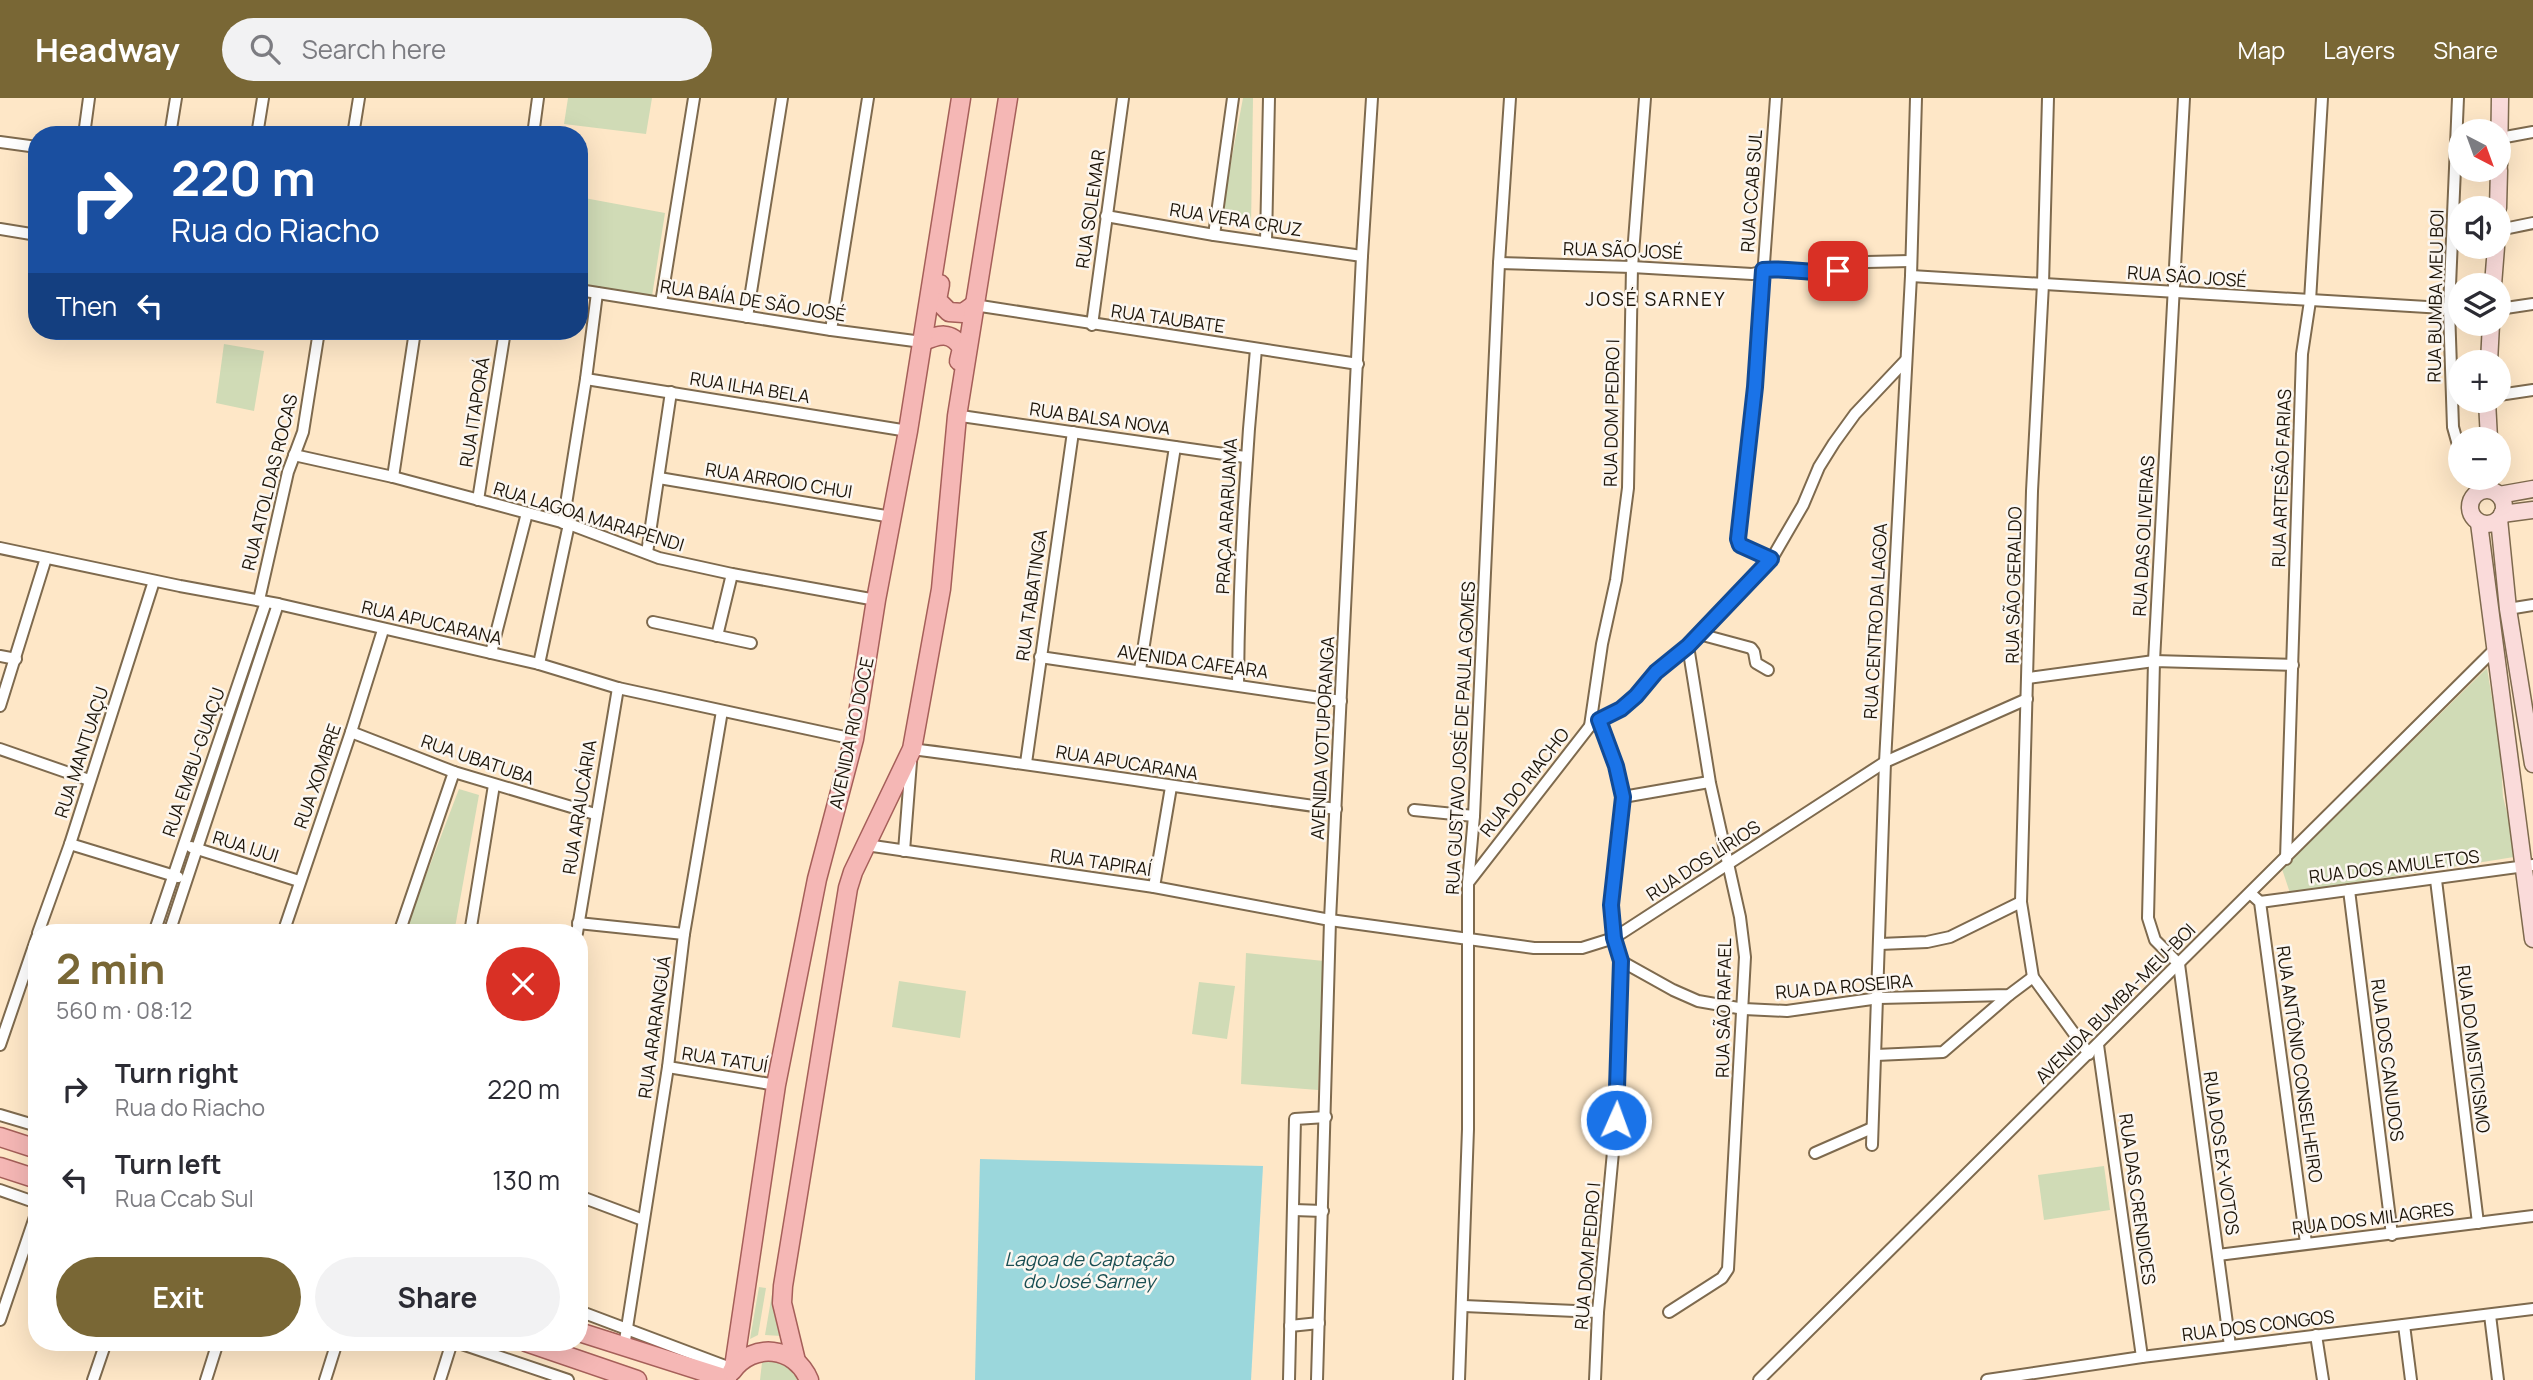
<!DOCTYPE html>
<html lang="en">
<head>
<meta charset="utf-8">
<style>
	body { margin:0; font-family:Manrope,sans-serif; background:#f2f2f3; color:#2b2b33; height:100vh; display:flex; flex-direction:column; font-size:26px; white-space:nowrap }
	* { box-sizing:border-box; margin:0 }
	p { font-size:23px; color:#7c7c81 }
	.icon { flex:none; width:38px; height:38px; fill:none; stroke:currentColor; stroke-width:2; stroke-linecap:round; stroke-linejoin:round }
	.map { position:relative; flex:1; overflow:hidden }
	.details { position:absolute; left:28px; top:826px; width:560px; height:427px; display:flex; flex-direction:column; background:#fff; border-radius:28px; box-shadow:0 7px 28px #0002 }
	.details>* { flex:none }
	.top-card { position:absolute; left:28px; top:28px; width:560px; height:214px; border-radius:28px; box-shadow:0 7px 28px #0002; background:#1a4fa0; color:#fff; overflow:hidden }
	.needle { width:46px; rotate:139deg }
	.fabs { position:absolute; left:2448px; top:21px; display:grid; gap:14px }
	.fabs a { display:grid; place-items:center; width:63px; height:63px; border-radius:50%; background:#fff; box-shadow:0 7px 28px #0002; font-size:35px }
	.pin { position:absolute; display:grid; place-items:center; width:60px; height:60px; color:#fff; margin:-30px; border-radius:14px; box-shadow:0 4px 10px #0006 }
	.me { position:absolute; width:77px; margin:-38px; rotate:2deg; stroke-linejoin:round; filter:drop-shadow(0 0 5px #0008) }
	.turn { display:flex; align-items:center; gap:24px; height:147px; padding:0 28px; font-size:32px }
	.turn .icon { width:91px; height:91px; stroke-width:2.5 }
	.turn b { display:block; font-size:49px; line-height:60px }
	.then { display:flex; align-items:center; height:66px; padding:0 28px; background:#0003; gap:14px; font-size:26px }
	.round { display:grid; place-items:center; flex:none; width:74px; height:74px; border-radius:37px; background:#f2f2f3 }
	.summary { display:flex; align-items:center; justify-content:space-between; height:119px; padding:0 28px }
	h1 { font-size:42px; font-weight:700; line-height:52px; color:#796735 }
	.button { display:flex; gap:14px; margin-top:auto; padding:14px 28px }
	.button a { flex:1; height:80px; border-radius:42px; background:#796735; color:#fff; font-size:28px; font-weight:700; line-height:80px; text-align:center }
	.button a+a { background:#f2f2f3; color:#2b2b33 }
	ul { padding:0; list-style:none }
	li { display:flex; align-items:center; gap:21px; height:91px; padding:0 28px }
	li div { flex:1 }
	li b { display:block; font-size:26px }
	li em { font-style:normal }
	header { display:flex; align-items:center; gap:42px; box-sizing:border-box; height:98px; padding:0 35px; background:#796735; color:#fff }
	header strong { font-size:33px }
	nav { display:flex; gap:38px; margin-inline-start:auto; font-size:24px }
	.search { width:490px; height:63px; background:#f2f2f3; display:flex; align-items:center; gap:18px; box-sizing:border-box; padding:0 24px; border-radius:38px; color:#7c7c81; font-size:26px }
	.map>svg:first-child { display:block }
	.green { fill:#d0dbb6 }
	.water { fill:#9bd7dc }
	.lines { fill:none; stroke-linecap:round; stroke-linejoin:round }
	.street-casing { stroke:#7e6a4e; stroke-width:14 }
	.secondary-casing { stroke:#7e6a4e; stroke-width:19 }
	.primary-casing { stroke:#a55f59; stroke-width:21 }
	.street { stroke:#fff; stroke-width:10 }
	.secondary { stroke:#fadbda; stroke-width:16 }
	.primary { stroke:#f5b7b5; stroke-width:18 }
	.route-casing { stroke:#114b97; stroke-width:18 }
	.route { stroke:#1a73e8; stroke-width:12 }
	.labels { text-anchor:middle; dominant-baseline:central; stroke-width:5; stroke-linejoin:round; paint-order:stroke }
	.street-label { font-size:18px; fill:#1d1509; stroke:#fcf7f1 }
	.neighbourhood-label { font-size:19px; letter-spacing:2px; fill:#1d1509; stroke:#fcf7f1 }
	.water-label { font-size:19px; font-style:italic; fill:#194e52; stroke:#fcf7f1 }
</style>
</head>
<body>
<header>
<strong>Headway</strong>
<div class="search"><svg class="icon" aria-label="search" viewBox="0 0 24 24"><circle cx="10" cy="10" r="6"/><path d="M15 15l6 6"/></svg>Search here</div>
<nav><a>Map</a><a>Layers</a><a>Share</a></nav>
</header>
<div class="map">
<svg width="2533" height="1282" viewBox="0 0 2533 1282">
	<rect width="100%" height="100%" fill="#fee7c7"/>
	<g class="green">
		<polygon points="568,0 652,0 646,36 564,26"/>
		<polygon points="1243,0 1253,0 1251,128 1220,123"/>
		<polygon points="579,99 665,115 652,198 579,188"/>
		<polygon points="224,246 264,253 254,313 216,305"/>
		<polygon points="2487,570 2500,649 2503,699 2511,730 2514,759 2290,795 2282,771"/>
		<polygon points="459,691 479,697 454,835 404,835"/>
		<polygon points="1246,855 1324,863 1318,992 1241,986"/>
		<polygon points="899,883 966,893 960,940 892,929"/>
		<polygon points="1199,884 1235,888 1227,941 1192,936"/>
		<polygon points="2104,1068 2110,1112 2044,1122 2038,1077"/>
		<polygon points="759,1189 766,1190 758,1237 750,1241"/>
		<polygon points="773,1190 781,1238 765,1237"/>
		<polygon points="763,1256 789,1263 801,1282 760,1282"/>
	</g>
	<polygon class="water" points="980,1061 1263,1068 1251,1282 975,1282"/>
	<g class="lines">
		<defs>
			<g id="street">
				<polyline points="2048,0 2043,186 2032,393 2021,804 2033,879 2089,956"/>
				<polyline points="2184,0 2154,563 2148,820 2155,842 2179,866 2230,1248"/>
				<polyline points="2458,0 2449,211 2453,329 2460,354"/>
				<polyline points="84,37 89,0"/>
				<polyline points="170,37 176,0"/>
				<polyline points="257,37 263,0"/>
				<polyline points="353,37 359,0"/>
				<polyline points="533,37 538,0"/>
				<polyline points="2500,40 2533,34"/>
				<polyline points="0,44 37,49"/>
				<polyline points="1106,118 1214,137 1362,158"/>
				<polyline points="0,131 37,137"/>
				<polyline points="2499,132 2533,125"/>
				<polyline points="1214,137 1233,0"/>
				<polyline points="1266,143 1269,0"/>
				<polyline points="1499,165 1632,169 1752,176 1775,171 1824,175 1867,164 1910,163"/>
				<polyline points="1911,178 2460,211"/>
				<polyline points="579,192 831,232 922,244"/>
				<polyline points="661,205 694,0"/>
				<polyline points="974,207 1358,266"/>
				<polyline points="2499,211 2533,206"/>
				<polyline points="747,219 782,0"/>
				<polyline points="1092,227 1123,0"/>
				<polyline points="831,232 868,0"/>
				<polyline points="586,281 908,333"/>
				<polyline points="2499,297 2533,292"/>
				<polyline points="954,317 1245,359"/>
				<polyline points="294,357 393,379 569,426 659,460 732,476 876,502"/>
				<polyline points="393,379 415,233"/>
				<polyline points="659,380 892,419"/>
				<polyline points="2474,380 2475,382"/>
				<polyline points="478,402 505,233"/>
				<polyline points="563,425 586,281 597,195"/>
				<polyline points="0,450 180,488 278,506 539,566 618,590 854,641"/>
				<polyline points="647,455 671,294"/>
				<polyline points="1771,462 1740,448 1738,441 1755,289 1776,0"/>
				<polyline points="259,502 288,374 303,334 319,233"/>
				<polyline points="2508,511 2533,507"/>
				<polyline points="653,524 751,545"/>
				<polyline points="1699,536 1751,550 1754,554 1756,565 1768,572"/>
				<polyline points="717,538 732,476"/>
				<polyline points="491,555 527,415"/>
				<polyline points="0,558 16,561"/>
				<polyline points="1040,559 1341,603"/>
				<polyline points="539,566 569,426"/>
				<polyline points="1140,572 1175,349"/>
				<polyline points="2028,580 2154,563 2293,567"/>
				<path d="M 1238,587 C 1239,475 1245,363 1256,251"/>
				<polyline points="0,608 46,460"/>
				<polyline points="1590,628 1602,546 1616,482 1628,390 1632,169 1645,0"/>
				<polyline points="351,634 454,674 595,716"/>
				<polyline points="0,651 89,682"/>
				<polyline points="1026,665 1073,334"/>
				<polyline points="1623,699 1709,684"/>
				<polyline points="1414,712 1474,718"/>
				<polyline points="70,746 178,779"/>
				<polyline points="866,747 1154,789 1330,822 1534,850 1582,850 1614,840 1885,664 2027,601"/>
				<polyline points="191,749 299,783"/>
				<path d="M 904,753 L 912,651 C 1054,669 1195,692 1336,711"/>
				<polyline points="2286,761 2302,256 2310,203 2322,0"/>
				<polyline points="2436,782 2478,1125"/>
				<polyline points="1468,785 1590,628 1621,611 1636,599 1656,574 1688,548 1771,462 1803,407 1819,369 1834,345 1855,316 1906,262"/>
				<polyline points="1154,789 1171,689"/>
				<polyline points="2349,792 2392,1137"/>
				<polyline points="2250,795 2260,804 2306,1145"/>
				<polyline points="2260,804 2533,767"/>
				<polyline points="578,825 684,836"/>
				<polyline points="38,835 70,746 154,483"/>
				<polyline points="154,835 266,504"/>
				<polyline points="169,835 278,506"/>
				<polyline points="283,835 351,634 383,532"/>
				<polyline points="399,835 454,674"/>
				<polyline points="470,835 494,687"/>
				<polyline points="577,835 618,590"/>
				<polyline points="1880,846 1927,844 1950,839 2021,804"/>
				<polyline points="1621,863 1673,892 1698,903 1744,911 1787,913 1879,900 2009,897 2033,879"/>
				<polyline points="0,947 37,839"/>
				<polyline points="2098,947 2142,1259"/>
				<polyline points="1876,957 1943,954 2009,897"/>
				<polyline points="668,969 776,987"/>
				<polyline points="0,1017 37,1028"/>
				<polyline points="1872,1047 1885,664 1911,178 1916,0"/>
				<polyline points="1815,1055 1872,1030"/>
				<polyline points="0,1092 37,1105"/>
				<polyline points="579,1098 643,1122"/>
				<polyline points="1294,1112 1323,1113"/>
				<polyline points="2218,1157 2533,1118"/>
				<polyline points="1464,1208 1598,1214"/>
				<polyline points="579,1213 733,1271"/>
				<polyline points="1669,1214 1722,1180 1728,1171 1745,859 1740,819 1710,685 1688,548"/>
				<polyline points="2490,1217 2498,1282"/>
				<polyline points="0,1222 37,1113"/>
				<polyline points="2404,1227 2411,1282"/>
				<polyline points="1290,1228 1319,1225"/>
				<polyline points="2316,1237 2323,1282"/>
				<polyline points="456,1244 568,1282"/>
				<polyline points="624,1249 668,969 684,836 722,613"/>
				<polyline points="93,1282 106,1244"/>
				<polyline points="206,1282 218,1244"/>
				<polyline points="325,1282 337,1244"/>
				<polyline points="440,1282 452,1244"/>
				<polyline points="1289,1282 1295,1021 1326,1019"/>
				<polyline points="1317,1282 1330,822 1362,158 1372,0"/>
				<polyline points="1459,1282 1468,1031 1468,785 1474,718 1499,165 1510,0"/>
				<polyline points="1595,1282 1598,1214 1616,1022 1621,863 1614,840 1611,807 1623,699 1616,668 1599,622"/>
				<polyline points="1759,1282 2494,552"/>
				<polyline points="1987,1282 2142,1259 2533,1211"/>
			</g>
			<g id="secondary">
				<polyline points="2499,67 2500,0"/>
				<polyline points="2498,110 2499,72"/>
				<polyline points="2493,187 2496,149"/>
				<polyline points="2489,264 2491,226"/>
				<polyline points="2487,303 2489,341"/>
				<circle cx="2487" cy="409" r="17"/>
				<polyline points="2499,397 2533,391"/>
				<polyline points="2502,416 2533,412"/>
				<polyline points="2499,421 2508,511 2533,666"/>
				<polyline points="2479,425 2533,841"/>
			</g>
			<g id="primary">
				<polyline points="940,186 937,202 949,214 963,215 974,207"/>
				<path d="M 922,244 C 939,236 951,233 962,250 L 959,263"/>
				<polyline points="0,1039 37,1051"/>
				<polyline points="0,1069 37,1081"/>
				<polyline points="579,1234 727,1281"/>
				<polyline points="526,1244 637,1282"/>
				<polyline points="796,1263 782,1205 783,1188 848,790 853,774 912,651 941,491 957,318 1008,0"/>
				<polyline points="734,1269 776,987 817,781 854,641 876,502 908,333 961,0"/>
				<path d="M 732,1273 C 753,1244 795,1248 809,1282"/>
			</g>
		</defs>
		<use href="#street" class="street-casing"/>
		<use href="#secondary" class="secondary-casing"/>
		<use href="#primary" class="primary-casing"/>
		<use href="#street" class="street"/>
		<use href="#secondary" class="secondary"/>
		<use href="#primary" class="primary"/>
	</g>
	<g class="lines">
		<defs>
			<path id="route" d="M 1616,1022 L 1621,863 L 1614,840 L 1611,807 L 1623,699 L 1616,668 L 1599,622 L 1621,611 L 1636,598 L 1656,574 L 1688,548 L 1771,461 L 1740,447 L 1738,441 L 1755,289 L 1763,172 C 1788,169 1812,177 1838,173"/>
		</defs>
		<use href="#route" class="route-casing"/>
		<use href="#route" class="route"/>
	</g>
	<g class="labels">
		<g class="street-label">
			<text transform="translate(1751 93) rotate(-86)">RUA CCAB SUL</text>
			<text transform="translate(1090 111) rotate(-82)">RUA SOLEMAR</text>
			<text transform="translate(1236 121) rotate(9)">RUA VERA CRUZ</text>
			<text transform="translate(1623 152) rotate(2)">RUA SÃO JOSÉ</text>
			<text transform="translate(2187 178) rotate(4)">RUA SÃO JOSÉ</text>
			<text transform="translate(2435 198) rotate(-89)">RUA BUMBA MEU BOI</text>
			<text transform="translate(753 202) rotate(9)">RUA BAÍA DE SÃO JOSÉ</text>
			<text transform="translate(1168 220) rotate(8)">RUA TAUBATE</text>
			<text transform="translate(750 289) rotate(9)">RUA ILHA BELA</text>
			<text transform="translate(474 314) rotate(-81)">RUA ITAPORÁ</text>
			<text transform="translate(1611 315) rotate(-89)">RUA DOM PEDRO I</text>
			<text transform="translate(1100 320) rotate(8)">RUA BALSA NOVA</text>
			<text transform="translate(2281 380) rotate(-88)">RUA ARTESÃO FARIAS</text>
			<text transform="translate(779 382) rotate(9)">RUA ARROIO CHUI</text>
			<text transform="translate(269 384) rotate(-76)">RUA ATOL DAS ROCAS</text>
			<text transform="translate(589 418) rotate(17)">RUA LAGOA MARAPENDI</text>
			<text transform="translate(1226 418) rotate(-87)">PRAÇA ARARUAMA</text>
			<text transform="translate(2143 438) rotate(-87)">RUA DAS OLIVEIRAS</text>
			<text transform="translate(2013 487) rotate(-89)">RUA SÃO GERALDO</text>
			<text transform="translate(1031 497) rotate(-82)">RUA TABATINGA</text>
			<text transform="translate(1875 523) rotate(-87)">RUA CENTRO DA LAGOA</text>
			<text transform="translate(432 524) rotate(13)">RUA APUCARANA</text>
			<text transform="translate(1193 563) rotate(8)">AVENIDA CAFEARA</text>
			<text transform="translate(851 635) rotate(-78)">AVENIDA RIO DOCE</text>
			<text transform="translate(1322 640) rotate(-87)">AVENIDA VOTUPORANGA</text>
			<text transform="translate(1460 640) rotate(-87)">RUA GUSTAVO JOSÉ DE PAULA GOMES</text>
			<text transform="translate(81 654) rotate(-72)">RUA MANTUAÇU</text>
			<text transform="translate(478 661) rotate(19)">RUA UBATUBA</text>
			<text transform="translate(193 664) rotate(-71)">RUA EMBU-GUAÇU</text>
			<text transform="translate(1127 664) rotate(9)">RUA APUCARANA</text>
			<text transform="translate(317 678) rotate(-71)">RUA XOMBRE</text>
			<text transform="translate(1524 684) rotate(-52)">RUA DO RIACHO</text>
			<text transform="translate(579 709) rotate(-81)">RUA ARAUCÁRIA</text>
			<text transform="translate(246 748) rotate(17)">RUA IJUI</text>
			<text transform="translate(1703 762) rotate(-33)">RUA DOS LÍRIOS</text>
			<text transform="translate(1101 764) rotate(8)">RUA TAPIRAÍ</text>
			<text transform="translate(2394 768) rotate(-7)">RUA DOS AMULETOS</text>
			<text transform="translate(1844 888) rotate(-5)">RUA DA ROSEIRA</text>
			<text transform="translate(2115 905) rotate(-45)">AVENIDA BUMBA-MEU-BOI</text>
			<text transform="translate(1723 910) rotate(-89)">RUA SÃO RAFAEL</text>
			<text transform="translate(654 929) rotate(-82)">RUA ARARANGUÁ</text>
			<text transform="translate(2474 951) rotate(83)">RUA DO MISTICISMO</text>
			<text transform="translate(725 961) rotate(9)">RUA TATUÍ</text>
			<text transform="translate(2388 962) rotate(83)">RUA DOS CANUDOS</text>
			<text transform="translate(2300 966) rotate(82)">RUA ANTÔNIO CONSELHEIRO</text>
			<text transform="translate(2222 1055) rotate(82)">RUA DOS EX-VOTOS</text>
			<text transform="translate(2138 1101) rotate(82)">RUA DAS CRENDICES</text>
			<text transform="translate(2373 1120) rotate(-7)">RUA DOS MILAGRES</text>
			<text transform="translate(1587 1158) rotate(-85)">RUA DOM PEDRO I</text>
			<text transform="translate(2258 1227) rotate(-7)">RUA DOS CONGOS</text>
		</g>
		<g class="neighbourhood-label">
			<text x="1656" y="201">JOSÉ SARNEY</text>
		</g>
		<g class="water-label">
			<text x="1089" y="1161">Lagoa de Captação<tspan x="1089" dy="22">do José Sarney</tspan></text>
		</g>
	</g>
</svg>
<div class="fabs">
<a><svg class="needle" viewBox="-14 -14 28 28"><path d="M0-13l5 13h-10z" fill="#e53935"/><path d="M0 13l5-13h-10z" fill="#7c7c81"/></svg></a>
<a><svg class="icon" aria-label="sound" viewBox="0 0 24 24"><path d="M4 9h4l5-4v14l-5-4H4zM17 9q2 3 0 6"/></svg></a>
<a><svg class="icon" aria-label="layers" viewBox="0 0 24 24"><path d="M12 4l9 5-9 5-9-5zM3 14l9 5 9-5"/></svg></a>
<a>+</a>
<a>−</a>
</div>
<div class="pin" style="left:1838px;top:173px;background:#d93025"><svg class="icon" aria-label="arrive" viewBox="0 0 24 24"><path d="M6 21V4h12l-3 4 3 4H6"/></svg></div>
<svg class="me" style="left:1616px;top:1022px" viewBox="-20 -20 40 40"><circle r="17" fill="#1a73e8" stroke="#fff" stroke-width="3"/><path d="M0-11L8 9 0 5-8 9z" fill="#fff"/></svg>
<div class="top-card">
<div class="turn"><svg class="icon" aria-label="right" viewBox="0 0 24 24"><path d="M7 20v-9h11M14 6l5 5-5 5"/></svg><div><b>220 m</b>Rua do Riacho</div></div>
<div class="then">Then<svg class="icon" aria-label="left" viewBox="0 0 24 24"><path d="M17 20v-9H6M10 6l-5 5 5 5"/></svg></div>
</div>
<section class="details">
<div class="summary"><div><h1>2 min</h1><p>560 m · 08:12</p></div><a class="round" style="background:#d93025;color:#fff"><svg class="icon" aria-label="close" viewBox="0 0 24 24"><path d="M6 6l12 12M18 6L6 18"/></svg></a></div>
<ul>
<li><svg class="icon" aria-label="right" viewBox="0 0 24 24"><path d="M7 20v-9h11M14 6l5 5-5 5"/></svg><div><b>Turn right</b><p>Rua do Riacho</p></div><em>220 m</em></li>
<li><svg class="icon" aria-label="left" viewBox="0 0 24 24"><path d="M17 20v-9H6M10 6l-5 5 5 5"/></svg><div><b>Turn left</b><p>Rua Ccab Sul</p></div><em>130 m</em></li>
</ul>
<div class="button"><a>Exit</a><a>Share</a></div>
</section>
</div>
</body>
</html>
